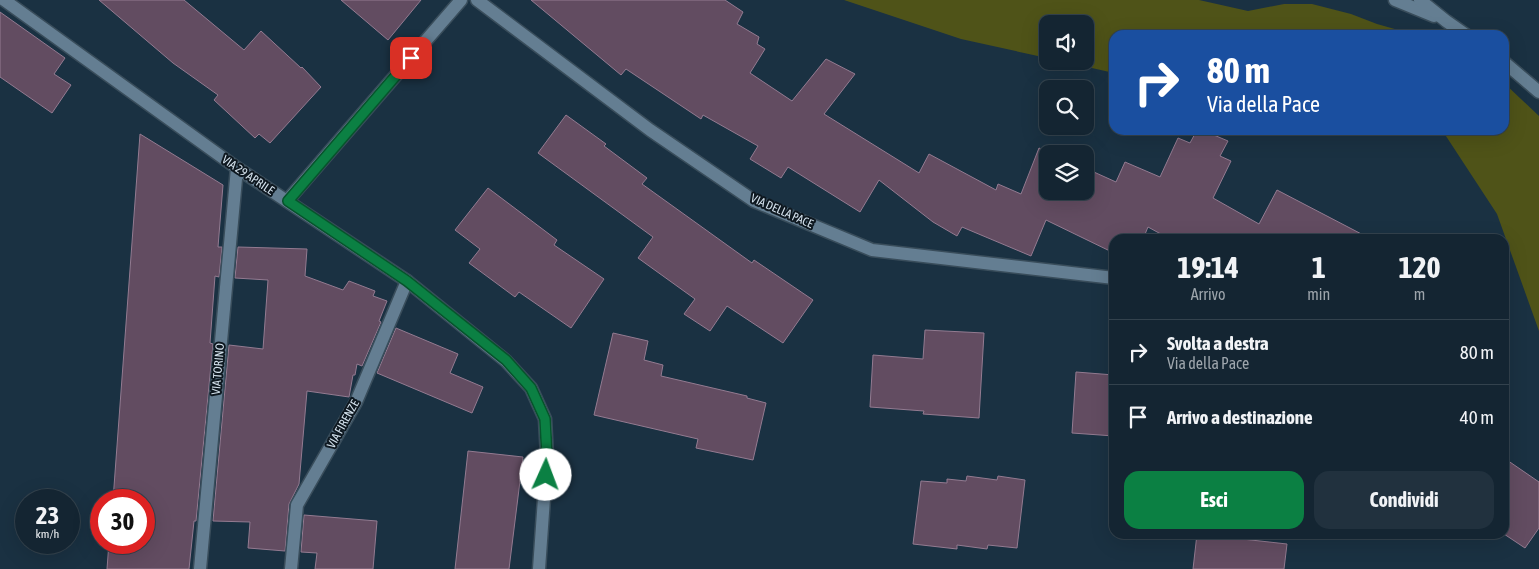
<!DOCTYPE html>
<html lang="it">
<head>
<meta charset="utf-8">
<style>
	body { margin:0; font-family:"Asap Condensed",sans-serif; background:#21313e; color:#f1f3f6; height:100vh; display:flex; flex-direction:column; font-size:19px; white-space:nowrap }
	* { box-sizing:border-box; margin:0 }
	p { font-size:16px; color:#9da5ac }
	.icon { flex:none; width:28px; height:28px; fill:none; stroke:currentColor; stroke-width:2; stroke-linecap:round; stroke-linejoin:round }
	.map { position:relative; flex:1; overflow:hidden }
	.details { position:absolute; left:1109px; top:234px; width:400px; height:305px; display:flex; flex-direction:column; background:#142532; border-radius:15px; box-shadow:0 5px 20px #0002,0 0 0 1px #33424d }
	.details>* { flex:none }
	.hud { position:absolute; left:1109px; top:30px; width:400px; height:105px; border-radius:15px; box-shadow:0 5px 20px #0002,0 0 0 1px #33424d; background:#1a4fa0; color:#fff; overflow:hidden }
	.fabs { position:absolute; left:1039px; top:15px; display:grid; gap:10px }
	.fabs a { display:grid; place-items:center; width:55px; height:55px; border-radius:10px; background:#142532; box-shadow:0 5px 20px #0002,0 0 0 1px #33424d; font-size:25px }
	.speed { position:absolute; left:15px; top:489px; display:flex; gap:10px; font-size:25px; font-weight:700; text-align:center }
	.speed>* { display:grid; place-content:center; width:65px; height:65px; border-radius:50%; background:#142532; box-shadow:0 5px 20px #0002,0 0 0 1px #33424d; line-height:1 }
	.speed small { font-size:12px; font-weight:400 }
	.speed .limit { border:8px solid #d22; background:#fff; color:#111 }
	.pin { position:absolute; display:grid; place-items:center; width:42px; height:42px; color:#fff; margin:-21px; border-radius:10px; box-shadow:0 2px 8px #0006 }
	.me { position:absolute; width:55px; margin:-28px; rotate:2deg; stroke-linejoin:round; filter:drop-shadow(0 0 4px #0008) }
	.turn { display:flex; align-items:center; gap:18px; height:105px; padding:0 15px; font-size:22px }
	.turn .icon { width:65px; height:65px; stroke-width:2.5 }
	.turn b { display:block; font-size:35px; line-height:42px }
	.eta { display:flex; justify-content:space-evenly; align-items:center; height:85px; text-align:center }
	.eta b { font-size:30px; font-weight:700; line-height:35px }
	.cta { display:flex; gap:10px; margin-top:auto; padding:10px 15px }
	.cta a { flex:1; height:58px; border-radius:15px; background:#0b8043; color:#fff; font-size:20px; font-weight:700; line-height:58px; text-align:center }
	.cta a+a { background:#21313e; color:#f1f3f6 }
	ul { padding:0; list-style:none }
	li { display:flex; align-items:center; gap:15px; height:65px; padding:0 15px; border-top:1px solid #33424d }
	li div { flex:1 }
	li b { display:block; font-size:19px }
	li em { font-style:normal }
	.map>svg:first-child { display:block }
	.green { fill:#4f5318 }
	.building { fill:#624c61; stroke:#937b91 }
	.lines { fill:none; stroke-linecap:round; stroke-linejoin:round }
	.minor-casing { stroke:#394d5b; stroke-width:15 }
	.tertiary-casing { stroke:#394d5b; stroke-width:15 }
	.minor { stroke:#647e92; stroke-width:12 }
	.tertiary { stroke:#647e92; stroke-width:12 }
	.route-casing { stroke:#07532c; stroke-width:12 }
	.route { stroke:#0b8043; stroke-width:9 }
	.labels { text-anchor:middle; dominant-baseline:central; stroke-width:4; stroke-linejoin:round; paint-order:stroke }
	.street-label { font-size:12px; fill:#d4e2ed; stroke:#0e1820 }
</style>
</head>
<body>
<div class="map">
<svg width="1539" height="569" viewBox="0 0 1539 569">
	<rect width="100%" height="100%" fill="#1a3142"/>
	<g class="green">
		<polygon points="844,0 1199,0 1248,11 1284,4 1312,4 1351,14 1377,24 1416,35 1114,35 1114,73 1061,61 1085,61 1085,24 1048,24 1047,58 961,39"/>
		<polygon points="1504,83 1539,116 1539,331 1497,214 1442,130 1504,130"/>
	</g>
	<g class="building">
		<polygon points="99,0 184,0 244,50 261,31 301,68 302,67 321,87 270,143 259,134 255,138 214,100 218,95 173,63"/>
		<polygon points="341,0 421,0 388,40"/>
		<polygon points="531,0 725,0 743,12 737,24 759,37 757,44 765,49 750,73 792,101 826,59 855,74 824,114 919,173 929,154 996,190 998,184 1021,194 1039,148 1052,154 1048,154 1048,191 1085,191 1085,168 1116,182 1125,162 1160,177 1178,138 1190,143 1197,130 1202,130 1228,141 1220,156 1231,161 1213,198 1259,224 1277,190 1371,239 1170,239 1148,227 1143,239 1114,239 1114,253 1046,220 1031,256 962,227 957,236 933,222 879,180 860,212 788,167 781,178 750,159 758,146 703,115 701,119 626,69 621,75"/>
		<polygon points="0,12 65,58 54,74 71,85 52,113 0,77"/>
		<polygon points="566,115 606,144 604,146 647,178 642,184 752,263 754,260 813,300 783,343 727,306 710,331 684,314 695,299 638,258 653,237 538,153"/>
		<polygon points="140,134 223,185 218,247 222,247 219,277 215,276 210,343 213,344 196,521 194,521 189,569 107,569 109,542 144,542 144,500 113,500"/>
		<polygon points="488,188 557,240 554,245 604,279 571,328 519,292 515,297 469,263 480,249 455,230"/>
		<polygon points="238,247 307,249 305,276 343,290 349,281 375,291 373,296 387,301 379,321 381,322 362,366 357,364 355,375 353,375 349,397 307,391 299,484 289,504 285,551 248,548 250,522 213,521 229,345 263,349 268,280 235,278"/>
		<polygon points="396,328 458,354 450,373 483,387 472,413 377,373"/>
		<polygon points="925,330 984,333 979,418 923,414 924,411 870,407 873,355 923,359"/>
		<polygon points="613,333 648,341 644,360 663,365 661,376 747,396 747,398 766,403 753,460 696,448 698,439 594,415"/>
		<polygon points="1076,372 1114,375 1114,436 1072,433"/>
		<polygon points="468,451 523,457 509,569 455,569"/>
		<polygon points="1504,458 1539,482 1539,528 1525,548 1504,534"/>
		<polygon points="967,476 997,480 998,476 1025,480 1017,548 988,545 987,549 957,545 957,549 913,544 921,481 947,483 947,479 966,481"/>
		<polygon points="304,515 377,521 373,569 315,569 317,553 301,552"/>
		<polygon points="1197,534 1287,544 1284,569 1193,569"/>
	</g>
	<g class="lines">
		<defs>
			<g id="minor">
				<polyline points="4,0 237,168 407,281 506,361 531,388 545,419 547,456 539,569"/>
				<polyline points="477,0 650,130 754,201 872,250 1114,278"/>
				<polyline points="287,201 461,0"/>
				<polyline points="200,569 237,168"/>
				<polyline points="291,569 297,505 356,402 407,281"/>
			</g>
			<g id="tertiary">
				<polyline points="1395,0 1434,16"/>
				<polyline points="1420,0 1446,21 1466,35"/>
				<polyline points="1504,62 1539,92"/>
			</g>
		</defs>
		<use href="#minor" class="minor-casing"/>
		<use href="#tertiary" class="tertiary-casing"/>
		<use href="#minor" class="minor"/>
		<use href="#tertiary" class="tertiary"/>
	</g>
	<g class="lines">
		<defs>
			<polyline id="route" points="411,58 288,201 407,281 506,360 531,388 545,419 547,456 546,475"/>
		</defs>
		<use href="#route" class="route-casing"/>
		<use href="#route" class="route"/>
	</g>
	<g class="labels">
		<g class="street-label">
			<text transform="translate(248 175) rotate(34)">VIA 29 APRILE</text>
			<text transform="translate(782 211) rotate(24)">VIA DELLA PACE</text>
			<text transform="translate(218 369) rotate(-85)">VIA TORINO</text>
			<text transform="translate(343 424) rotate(-61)">VIA FIRENZE</text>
		</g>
	</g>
</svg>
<div class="fabs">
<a><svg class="icon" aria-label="sound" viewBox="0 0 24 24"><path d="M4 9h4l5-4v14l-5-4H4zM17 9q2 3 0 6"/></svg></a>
<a><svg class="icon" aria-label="search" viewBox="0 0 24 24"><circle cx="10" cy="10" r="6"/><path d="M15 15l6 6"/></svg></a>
<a><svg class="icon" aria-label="layers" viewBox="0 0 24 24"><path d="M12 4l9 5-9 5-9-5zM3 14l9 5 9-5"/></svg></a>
</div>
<div class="speed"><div>23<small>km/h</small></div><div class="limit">30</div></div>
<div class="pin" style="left:411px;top:58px;background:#d93025"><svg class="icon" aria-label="arrive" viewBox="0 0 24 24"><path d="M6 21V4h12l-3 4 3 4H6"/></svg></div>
<svg class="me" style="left:546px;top:475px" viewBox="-20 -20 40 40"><circle r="19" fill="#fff"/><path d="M0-13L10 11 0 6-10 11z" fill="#0b8043"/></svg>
<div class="hud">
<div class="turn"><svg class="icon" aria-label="right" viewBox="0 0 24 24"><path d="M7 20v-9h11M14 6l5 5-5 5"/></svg><div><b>80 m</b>Via della Pace</div></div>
</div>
<section class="details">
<div class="eta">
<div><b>19:14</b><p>Arrivo</p></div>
<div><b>1</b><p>min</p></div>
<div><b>120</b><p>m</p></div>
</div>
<ul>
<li><svg class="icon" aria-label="right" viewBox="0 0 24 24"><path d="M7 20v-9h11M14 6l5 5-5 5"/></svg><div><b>Svolta a destra</b><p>Via della Pace</p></div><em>80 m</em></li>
<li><svg class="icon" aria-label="arrive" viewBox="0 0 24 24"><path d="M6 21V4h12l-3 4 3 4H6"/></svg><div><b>Arrivo a destinazione</b></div><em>40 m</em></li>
</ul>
<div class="cta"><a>Esci</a><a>Condividi</a></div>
</section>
</div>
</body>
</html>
